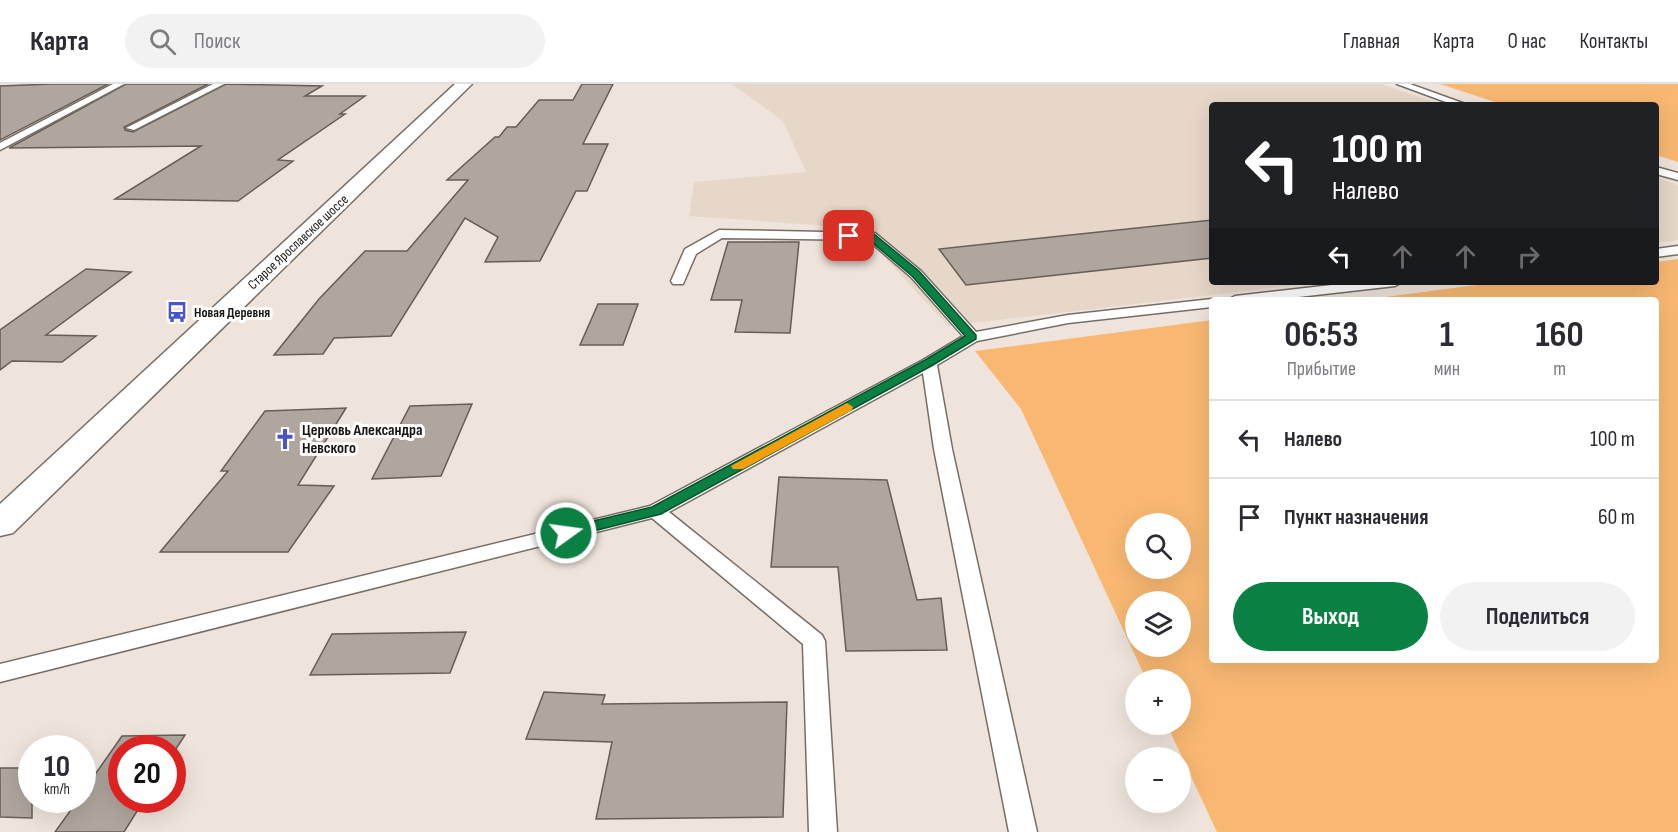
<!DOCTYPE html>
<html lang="ru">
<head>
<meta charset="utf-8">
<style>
	body { margin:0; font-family:"Sofia Sans Condensed",sans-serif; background:#f2f2f3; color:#2b2b33; height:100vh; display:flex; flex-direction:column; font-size:22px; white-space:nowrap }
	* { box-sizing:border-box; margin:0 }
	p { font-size:20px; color:#7c7c81 }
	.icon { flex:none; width:33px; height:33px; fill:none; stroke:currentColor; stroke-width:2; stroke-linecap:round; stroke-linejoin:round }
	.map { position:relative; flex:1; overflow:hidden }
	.details { position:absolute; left:1209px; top:213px; width:450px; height:366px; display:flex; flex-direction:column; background:#fff; border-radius:6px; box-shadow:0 6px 24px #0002 }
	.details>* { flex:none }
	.banner { position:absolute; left:1209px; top:18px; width:450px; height:183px; border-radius:6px; box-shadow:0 6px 24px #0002; background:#202124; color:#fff; overflow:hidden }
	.tools { position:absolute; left:1125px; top:429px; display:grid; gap:12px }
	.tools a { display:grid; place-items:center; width:66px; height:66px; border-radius:50%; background:#fff; box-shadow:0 6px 24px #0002; font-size:30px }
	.speed { position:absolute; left:18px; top:651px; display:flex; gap:12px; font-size:30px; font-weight:700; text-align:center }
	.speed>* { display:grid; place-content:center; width:78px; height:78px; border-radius:50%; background:#fff; box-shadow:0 6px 24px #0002; line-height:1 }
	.speed small { font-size:15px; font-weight:400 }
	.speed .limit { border:9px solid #d22; background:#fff; color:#111 }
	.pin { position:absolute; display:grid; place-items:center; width:51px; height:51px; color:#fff; margin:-26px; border-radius:12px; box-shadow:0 3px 9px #0006 }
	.me { position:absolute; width:66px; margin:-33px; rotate:76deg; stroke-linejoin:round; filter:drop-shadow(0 0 4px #0008) }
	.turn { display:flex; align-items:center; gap:21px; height:126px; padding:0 24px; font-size:27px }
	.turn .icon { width:78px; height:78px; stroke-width:2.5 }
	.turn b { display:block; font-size:42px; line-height:51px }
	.lanes { display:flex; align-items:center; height:57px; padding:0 24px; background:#0003; justify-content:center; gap:30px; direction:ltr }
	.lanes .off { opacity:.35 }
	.eta { display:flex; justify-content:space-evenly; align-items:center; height:102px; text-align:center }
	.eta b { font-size:36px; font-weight:700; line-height:42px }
	.button { display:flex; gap:12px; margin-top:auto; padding:12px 24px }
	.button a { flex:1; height:69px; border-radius:36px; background:#0b8043; color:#fff; font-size:24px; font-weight:700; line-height:69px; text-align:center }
	.button a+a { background:#f2f2f3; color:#2b2b33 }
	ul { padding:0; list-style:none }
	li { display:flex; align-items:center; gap:18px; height:78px; padding:0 24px; border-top:2px solid #e1e1e2 }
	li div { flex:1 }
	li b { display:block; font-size:22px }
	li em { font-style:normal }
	header { display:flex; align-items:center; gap:36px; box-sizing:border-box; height:84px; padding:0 30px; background:#fff; border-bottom:2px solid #e1e1e2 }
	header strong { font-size:28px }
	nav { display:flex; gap:33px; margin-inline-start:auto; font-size:21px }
	.search { width:420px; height:54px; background:#f2f2f3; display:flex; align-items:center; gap:15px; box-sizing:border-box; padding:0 21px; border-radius:33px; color:#7c7c81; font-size:22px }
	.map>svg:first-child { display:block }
	.built { fill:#e6d7c8 }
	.green { fill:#f8b872; fill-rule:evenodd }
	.building { fill:#afa69d; stroke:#665e56; stroke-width:1.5 }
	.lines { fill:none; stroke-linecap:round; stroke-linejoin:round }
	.lane-casing { stroke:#766e65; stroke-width:3 }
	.secondary-casing { stroke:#766e65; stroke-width:3 }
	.lane { fill:#fff; fill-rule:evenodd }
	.secondary { fill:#fff; fill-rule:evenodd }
	.route { fill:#0b8043; stroke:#07532c; stroke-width:1.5 }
	.slow { fill:#f59e0b }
	.labels { text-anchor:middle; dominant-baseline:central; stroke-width:6; stroke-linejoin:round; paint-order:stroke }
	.far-street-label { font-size:14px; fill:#191512; stroke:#fff }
	.far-poi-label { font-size:14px; font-weight:bold; fill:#191512; stroke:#fff; text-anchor:start }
	.poi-label { font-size:16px; font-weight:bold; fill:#191512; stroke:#fff; text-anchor:start }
</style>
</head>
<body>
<header>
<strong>Карта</strong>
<div class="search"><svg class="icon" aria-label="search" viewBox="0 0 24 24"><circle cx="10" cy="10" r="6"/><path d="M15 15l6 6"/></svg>Поиск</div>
<nav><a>Главная</a><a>Карта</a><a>О нас</a><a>Контакты</a></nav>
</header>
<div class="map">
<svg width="1678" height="748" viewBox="0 0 1678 748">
	<rect width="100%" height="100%" fill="#eee4db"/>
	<g class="built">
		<polygon points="732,0 1381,0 1443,21 1212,21 1212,198 1324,198 948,242 857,144 689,132 694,98 806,88 783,37"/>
		<polygon points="1656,93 1678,101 1678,156 1656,159"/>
	</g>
	<g class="green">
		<polygon points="1440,0 1678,0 1678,78 1656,71 1656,21 1504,21"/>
		<path d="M 1678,175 L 1678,748 L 1217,748 L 1167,641 L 1180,640 L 1180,596 L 1146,595 L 1021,325 L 975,267 L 1212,236 L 1212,576 L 1656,576 L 1656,216 L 1362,216 L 1500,198 L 1656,198 L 1656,178 ZM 1136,440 L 1180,440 L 1180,484 L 1136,484 ZM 1136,518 L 1180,518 L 1180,562 L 1136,562 Z"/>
	</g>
	<g class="building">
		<polygon points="52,0 108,0 0,56 0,2"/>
		<polygon points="126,0 208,0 124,43 125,46 133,48 226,0 322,2 305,12 365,12 340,30 345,30 278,76 293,77 238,117 115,115 201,62 9,64"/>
		<polygon points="582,0 613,0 583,60 608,60 587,107 576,107 540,177 485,178 498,153 465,134 391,252 334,254 323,270 274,271 319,215 365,167 407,167 468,96 447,96 495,53 499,53 507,43 516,43 539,16 573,16"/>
		<polygon points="1212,136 1212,174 966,201 939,165"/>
		<polygon points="728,158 799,158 790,249 735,248 742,216 711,216"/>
		<polygon points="86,185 131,188 46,251 96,252 62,278 12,277 0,286 0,246"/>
		<polygon points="598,220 638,220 623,261 580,261"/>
		<polygon points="472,320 441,392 372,395 410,322"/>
		<polygon points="346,324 298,401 334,402 288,468 160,468 228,387 221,387 265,327"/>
		<polygon points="779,393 887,396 917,516 941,514 947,566 846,567 838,483 771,483"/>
		<polygon points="466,548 450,589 310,591 332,550"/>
		<polygon points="544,608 605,611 602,620 787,618 783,733 596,735 612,658 526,655"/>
		<polygon points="185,651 172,671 172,664 122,664 122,716 144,716 124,748 55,748 78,716 82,716 82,709 122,652"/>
		<polygon points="0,684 32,684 32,734 0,733"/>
	</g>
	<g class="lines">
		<defs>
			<g id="lane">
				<polygon points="113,0 124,0 0,66 0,59"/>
				<polygon points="213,0 224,0 134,46 126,44"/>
				<polygon points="1397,0 1410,0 1468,21 1454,21"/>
				<polygon points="1656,83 1678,89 1678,96 1656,90"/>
				<polygon points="719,146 875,149 921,187 976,248 1068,231 1212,215 1217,216 1212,216 1212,223 1068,239 977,257 937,281 952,365 1037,748 1009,748 934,365 923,289 669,428 822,551 825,557 837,748 809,748 803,560 652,434 0,598 0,580 650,422 923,276 963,252 911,193 868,156 722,154 696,170 683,200 673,200 671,197 685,165"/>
				<polygon points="1678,162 1678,170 1656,173 1656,165"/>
				<polygon points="1358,198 1402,198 1395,202 1272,216 1228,216 1235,212"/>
			</g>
			<polygon id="secondary" points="455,0 472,0 13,449 0,452 0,420"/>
		</defs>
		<use href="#lane" class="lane-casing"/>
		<use href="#secondary" class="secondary-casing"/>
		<use href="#lane" class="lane"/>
		<use href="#secondary" class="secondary"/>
	</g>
	<polygon class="route" points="849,149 874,150 919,187 976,251 976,255 933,281 661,430 566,454 560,453 558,449 560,445 652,423 925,276 965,252 912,192 868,155 846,154 846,150"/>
	<polygon class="slow" points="847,319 853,323 852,326 743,385 733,385 731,382"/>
	<defs>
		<symbol id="bus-bare" viewBox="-9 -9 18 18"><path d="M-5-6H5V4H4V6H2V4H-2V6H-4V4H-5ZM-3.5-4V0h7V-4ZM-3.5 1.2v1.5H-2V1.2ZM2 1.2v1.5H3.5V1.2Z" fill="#4855ca" stroke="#fff" stroke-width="2.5" paint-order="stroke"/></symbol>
		<symbol id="church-bare" viewBox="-9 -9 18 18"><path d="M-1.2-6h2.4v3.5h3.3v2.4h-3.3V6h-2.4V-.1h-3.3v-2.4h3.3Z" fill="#4855ca" stroke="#fff" stroke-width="2.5" paint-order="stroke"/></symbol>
	</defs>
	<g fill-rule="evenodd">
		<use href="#bus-bare" x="162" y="213" width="30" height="30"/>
		<use href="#church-bare" x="270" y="340" width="30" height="30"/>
	</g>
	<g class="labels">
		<g class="far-street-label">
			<text transform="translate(298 158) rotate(-43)">Старое Ярославское шоссе</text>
		</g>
		<g class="far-poi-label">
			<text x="194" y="228">Новая Деревня</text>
		</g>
		<g class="poi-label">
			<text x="302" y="346">Церковь Александра<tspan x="302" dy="18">Невского</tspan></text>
		</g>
	</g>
</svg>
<div class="tools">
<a><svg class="icon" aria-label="search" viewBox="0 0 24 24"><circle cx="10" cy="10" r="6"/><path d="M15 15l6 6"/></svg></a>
<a><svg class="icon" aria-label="layers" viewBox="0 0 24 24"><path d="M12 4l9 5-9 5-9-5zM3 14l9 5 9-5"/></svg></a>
<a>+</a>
<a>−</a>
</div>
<div class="speed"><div>10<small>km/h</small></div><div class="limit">20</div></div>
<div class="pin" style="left:849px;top:152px;background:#d93025"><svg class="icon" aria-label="arrive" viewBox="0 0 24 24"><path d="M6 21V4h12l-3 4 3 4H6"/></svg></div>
<svg class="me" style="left:566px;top:449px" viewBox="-20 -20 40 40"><circle r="17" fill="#0b8043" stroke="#fff" stroke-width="3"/><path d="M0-11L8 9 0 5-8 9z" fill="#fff"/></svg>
<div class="banner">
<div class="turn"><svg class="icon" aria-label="left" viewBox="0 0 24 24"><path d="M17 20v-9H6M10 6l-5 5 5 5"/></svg><div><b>100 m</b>Налево</div></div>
<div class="lanes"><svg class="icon" aria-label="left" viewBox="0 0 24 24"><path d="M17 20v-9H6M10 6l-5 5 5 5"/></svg><svg class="icon off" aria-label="ahead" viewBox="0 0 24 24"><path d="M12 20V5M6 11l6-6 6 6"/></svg><svg class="icon off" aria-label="ahead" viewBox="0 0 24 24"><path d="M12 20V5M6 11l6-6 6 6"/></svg><svg class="icon off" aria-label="right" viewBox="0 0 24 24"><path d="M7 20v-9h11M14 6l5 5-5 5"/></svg></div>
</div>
<section class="details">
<div class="eta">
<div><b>06:53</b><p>Прибытие</p></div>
<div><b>1</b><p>мин</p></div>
<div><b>160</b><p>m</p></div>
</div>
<ul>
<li><svg class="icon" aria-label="left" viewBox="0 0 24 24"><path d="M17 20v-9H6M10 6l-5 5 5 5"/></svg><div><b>Налево</b></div><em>100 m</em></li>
<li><svg class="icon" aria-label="arrive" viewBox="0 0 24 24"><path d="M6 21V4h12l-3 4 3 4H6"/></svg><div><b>Пункт назначения</b></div><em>60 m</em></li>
</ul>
<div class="button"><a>Выход</a><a>Поделиться</a></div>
</section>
</div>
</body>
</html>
